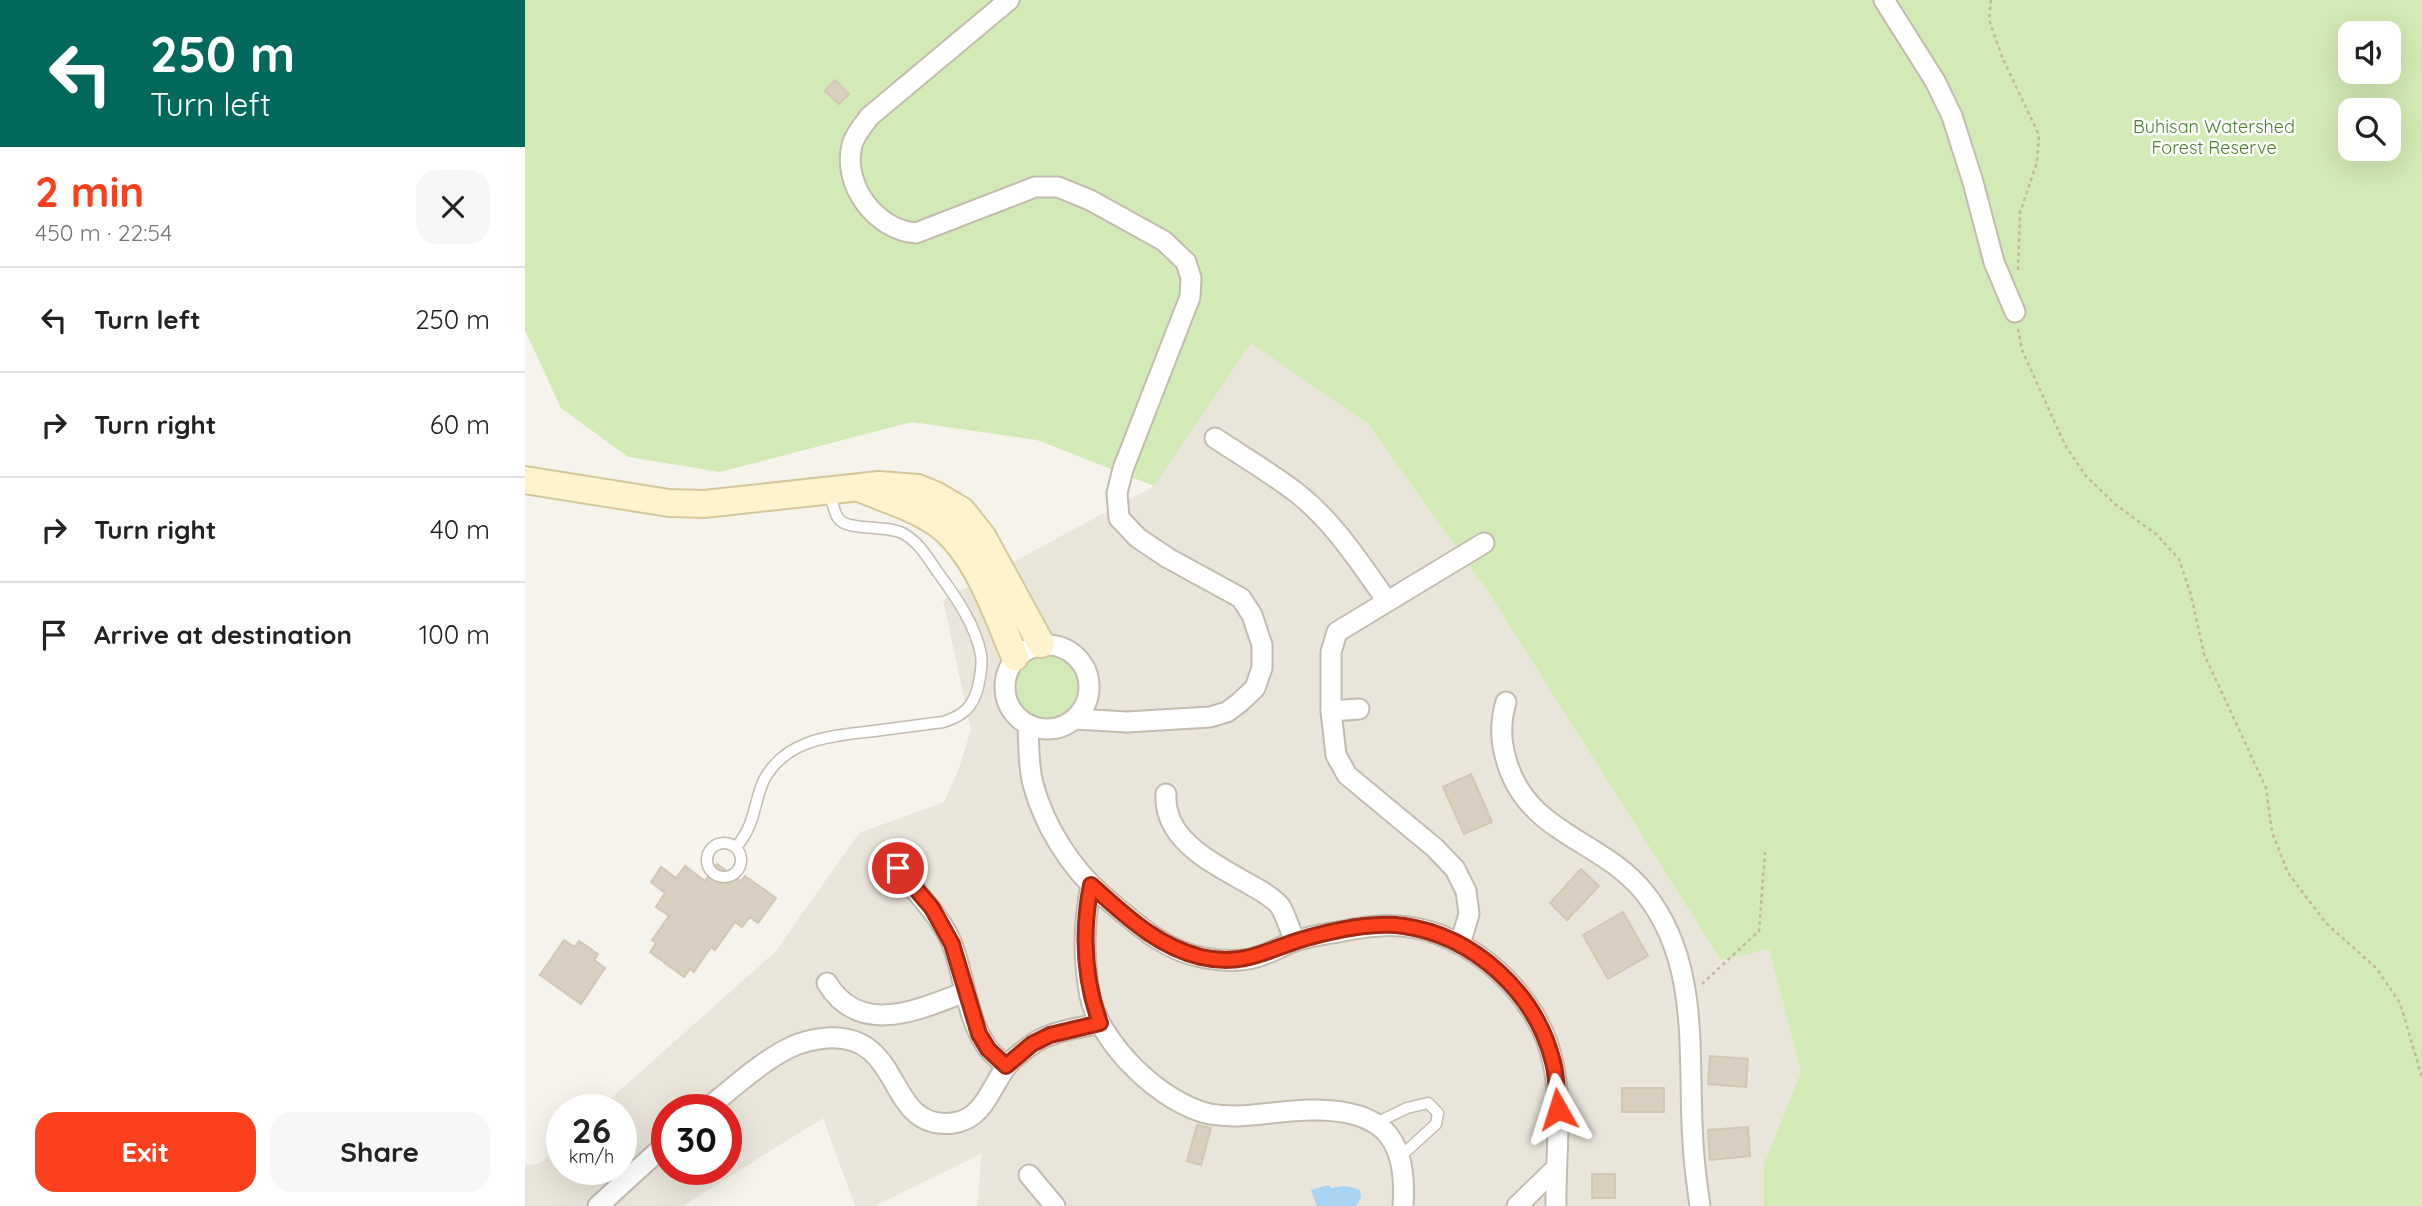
<!DOCTYPE html>
<html lang="en">
<head>
<meta charset="utf-8">
<style>
	body { margin:0; font-family:Quicksand,sans-serif; background:#f6f6f6; color:#222; height:100vh; display:flex; flex-direction:column; font-size:26px; white-space:nowrap }
	* { box-sizing:border-box; margin:0 }
	p { font-size:23px; color:#767676 }
	.icon { flex:none; width:38px; height:38px; fill:none; stroke:currentColor; stroke-width:2; stroke-linecap:round; stroke-linejoin:round }
	.map { position:relative; flex:1; overflow:hidden }
	.sheet { display:flex; flex-direction:column; background:#fff; width:525px }
	.sheet>* { flex:none }
	.hud { background:#00695c; color:#fff; overflow:hidden }
	.fabs { position:absolute; left:1813px; top:21px; display:grid; gap:14px }
	.fabs a { display:grid; place-items:center; width:63px; height:63px; border-radius:14px; background:#fff; box-shadow:0 7px 28px #0002; font-size:35px }
	.speed { position:absolute; left:21px; top:1094px; display:flex; gap:14px; font-size:35px; font-weight:700; text-align:center }
	.speed>* { display:grid; place-content:center; width:91px; height:91px; border-radius:50%; background:#fff; box-shadow:0 7px 28px #0002; line-height:1 }
	.speed small { font-size:18px; font-weight:400 }
	.speed .limit { border:10px solid #d22; background:#fff; color:#111 }
	.pin { position:absolute; display:grid; place-items:center; width:60px; height:60px; color:#fff; margin:-30px; border:4px solid #fff; border-radius:50%; box-shadow:0 2px 7px #0007 }
	.me { position:absolute; width:77px; margin:-38px; rotate:354deg; stroke-linejoin:round; filter:drop-shadow(0 0 5px #0008) }
	.turn { display:flex; align-items:center; gap:24px; height:147px; padding:0 35px; font-size:32px }
	.turn .icon { width:91px; height:91px; stroke-width:2.5 }
	.turn b { display:block; font-size:49px; line-height:60px }
	.round { display:grid; place-items:center; flex:none; width:74px; height:74px; border-radius:21px; background:#f6f6f6 }
	.overview { display:flex; align-items:center; justify-content:space-between; height:119px; padding:0 35px }
	h1 { font-size:42px; font-weight:700; line-height:52px; color:#fc3f1d }
	.cta { display:flex; gap:14px; margin-top:auto; padding:14px 35px }
	.cta a { flex:1; height:80px; border-radius:21px; background:#fc3f1d; color:#fff; font-size:28px; font-weight:700; line-height:80px; text-align:center }
	.cta a+a { background:#f6f6f6; color:#222 }
	ul { padding:0; list-style:none }
	li { display:flex; align-items:center; gap:21px; height:105px; padding:0 35px; border-top:2px solid #e0e0e0 }
	li div { flex:1 }
	li b { display:block; font-size:26px }
	li em { font-style:normal }
	main { display:flex; flex:1; min-height:0 }
	.map>svg:first-child { display:block }
	.residential { fill:#eae5da; fill-rule:evenodd }
	.green { fill:#d2eab5; fill-rule:evenodd }
	.water { fill:#a9d4f2 }
	.building { fill:#d8cfc1; stroke:#d3c7b4; stroke-width:2 }
	.lines { fill:none; stroke-linecap:round; stroke-linejoin:round }
	.lane-casing { stroke:#c2bbae; stroke-width:13 }
	.street-casing { stroke:#c2bbae; stroke-width:23 }
	.secondary-casing { stroke:#d6c79b; stroke-width:30 }
	.path { stroke:#c4b79f; stroke-width:2.5; stroke-dasharray:3.5 3.5; stroke-linecap:butt }
	.lane { stroke:#fff; stroke-width:10 }
	.street { stroke:#fff; stroke-width:19 }
	.secondary { stroke:#fff3cd; stroke-width:26 }
	.route-casing { stroke:#a42913; stroke-width:18 }
	.route { stroke:#fc3f1d; stroke-width:12 }
	.labels { text-anchor:middle; dominant-baseline:central; stroke-width:5; stroke-linejoin:round; paint-order:stroke }
	.park-label { font-size:18px; fill:#4a7f2a; stroke:#fff }
</style>
</head>
<body>
<main>
<section class="sheet">
<div class="hud">
<div class="turn"><svg class="icon" aria-label="left" viewBox="0 0 24 24"><path d="M17 20v-9H6M10 6l-5 5 5 5"/></svg><div><b>250 m</b>Turn left</div></div>
</div>
<div class="overview"><div><h1>2 min</h1><p>450 m · 22:54</p></div><a class="round"><svg class="icon" aria-label="close" viewBox="0 0 24 24"><path d="M6 6l12 12M18 6L6 18"/></svg></a></div>
<ul>
<li><svg class="icon" aria-label="left" viewBox="0 0 24 24"><path d="M17 20v-9H6M10 6l-5 5 5 5"/></svg><div><b>Turn left</b></div><em>250 m</em></li>
<li><svg class="icon" aria-label="right" viewBox="0 0 24 24"><path d="M7 20v-9h11M14 6l5 5-5 5"/></svg><div><b>Turn right</b></div><em>60 m</em></li>
<li><svg class="icon" aria-label="right" viewBox="0 0 24 24"><path d="M7 20v-9h11M14 6l5 5-5 5"/></svg><div><b>Turn right</b></div><em>40 m</em></li>
<li><svg class="icon" aria-label="arrive" viewBox="0 0 24 24"><path d="M6 21V4h12l-3 4 3 4H6"/></svg><div><b>Arrive at destination</b></div><em>100 m</em></li>
</ul>
<div class="cta"><a>Exit</a><a>Share</a></div>
</section>
<div class="map">
<svg width="1897" height="1206" viewBox="0 0 1897 1206">
	<rect width="100%" height="100%" fill="#f6f3ec"/>
	<path class="residential" d="M 726,342 L 843,424 L 966,596 L 1244,949 L 1276,1072 L 1239,1164 L 1239,1206 L 453,1206 L 456,1154 L 350,1206 L 330,1206 L 298,1118 L 158,1206 L 0,1206 L 0,1165 L 14,1164 L 37,1143 L 37,1169 L 96,1169 L 96,1110 L 74,1109 L 251,951 L 334,833 L 419,802 L 433,771 L 446,730 L 418,600 L 629,486 ZM 142,1110 L 201,1110 L 201,1169 L 142,1169 Z"/>
	<g class="green">
		<path d="M 0,0 L 1897,0 L 1897,1206 L 1239,1206 L 1239,1164 L 1276,1072 L 1244,949 L 1196,960 L 966,596 L 843,424 L 726,343 L 629,486 L 512,440 L 387,422 L 195,472 L 103,457 L 36,408 L 0,330 ZM 1825,33 L 1864,33 L 1864,72 L 1825,72 ZM 1825,110 L 1864,110 L 1864,149 L 1825,149 Z"/>
		<circle cx="521" cy="689" r="34"/>
	</g>
	<path class="water" d="M 803,1185 L 807,1188 C 818,1185 825,1186 835,1190 L 836,1198 L 831,1206 L 792,1206 L 786,1190 Z"/>
	<g class="building">
		<polygon points="310,80 324,94 314,104 300,91"/>
		<polygon points="946,774 967,822 939,834 918,787"/>
		<polygon points="192,864 216,881 220,876 251,898 233,923 225,917 217,927 210,922 190,950 186,947 169,972 165,969 159,977 125,952 131,943 127,940 144,916 131,907 140,893 126,882 136,867 151,878 160,866 180,881"/>
		<polygon points="1056,869 1074,886 1042,920 1025,903"/>
		<polygon points="1098,912 1123,956 1083,979 1058,935"/>
		<polygon points="39,940 50,947 54,941 73,954 69,960 80,968 56,1004 15,975"/>
		<polygon points="1185,1056 1223,1059 1221,1087 1183,1084"/>
		<rect x="1097" y="1088" width="42" height="24"/>
		<polygon points="672,1125 686,1128 676,1165 662,1161"/>
		<polygon points="1223,1127 1225,1156 1185,1160 1183,1130"/>
		<rect x="1067" y="1174" width="23" height="24"/>
	</g>
	<g class="lines">
		<defs>
			<g id="lane">
				<circle cx="199" cy="860" r="17"/>
				<path d="M 211,847 C 232,823 228,801 240,778 C 263,738 308,736 349,731 C 372,728 395,725 418,722 C 438,716 448,707 453,687 C 455,677 458,665 456,655 C 451,626 431,597 414,574 C 404,560 395,543 379,534 C 362,524 322,532 313,518 C 309,512 307,500 304,493"/>
				<polyline points="851,1123 882,1108 903,1103 913,1113 911,1124 876,1156"/>
			</g>
			<g id="street">
				<path d="M 484,0 L 344,117 C 338,126 330,134 327,145 C 317,185 351,230 391,233 L 510,187 L 533,187 L 565,200 L 639,241 L 661,262 L 666,278 L 665,297 L 598,469 L 592,493 L 594,518 L 613,538 L 643,558 L 716,598 L 727,615 L 737,645 L 737,668 L 730,688 L 714,703 L 702,712 L 685,717 L 602,722 L 550,719"/>
				<polyline points="1359,0 1410,81 1427,116 1448,182 1469,262 1490,312"/>
				<path d="M 690,438 C 717,456 746,473 772,493 C 809,522 835,563 862,601"/>
				<circle cx="522" cy="687" r="42"/>
				<path d="M 981,702 C 975,722 975,739 981,759 C 1001,834 1075,838 1119,892 C 1177,964 1162,1057 1168,1143 C 1169,1164 1172,1185 1175,1206"/>
				<polyline points="834,709 806,711 811,755 822,775 910,848 930,869 941,891 944,914 935,944"/>
				<polyline points="806,711 806,652 812,632 959,543"/>
				<path d="M 503,725 C 504,744 503,765 508,784 C 519,825 545,867 577,895 C 608,921 638,951 680,958 C 697,961 715,962 732,957 C 746,953 758,945 771,941 C 785,936 799,934 813,932 C 833,928 855,924 876,926 C 945,931 1015,996 1028,1063 C 1038,1110 1030,1159 1031,1206"/>
				<path d="M 641,794 C 638,840 689,864 724,884 C 734,890 747,896 755,906 C 761,916 765,930 770,941"/>
				<path d="M 367,854 C 381,887 413,909 427,944 C 440,977 441,1017 462,1047 C 467,1054 475,1060 481,1066"/>
				<path d="M 566,885 C 559,921 558,960 565,996 C 575,1044 637,1104 685,1114 C 719,1120 753,1110 786,1110 C 856,1109 883,1136 878,1206"/>
				<path d="M 302,983 C 335,1037 393,1010 440,992"/>
				<path d="M 180,1110 C 207,1089 235,1062 266,1047 C 277,1042 290,1039 302,1038 C 381,1033 359,1131 428,1123 C 458,1120 466,1087 481,1067 C 487,1059 497,1052 505,1046 C 524,1031 552,1029 575,1023"/>
				<polyline points="504,1175 530,1206"/>
				<polyline points="73,1206 142,1143"/>
				<polyline points="992,1206 1030,1169"/>
			</g>
			<g id="secondary">
				<polyline points="0,480 144,503 179,504 354,485 393,488 410,495 437,511 457,536 516,644"/>
				<path d="M 339,490 C 363,500 390,508 412,523 C 452,552 471,613 490,657"/>
			</g>
		</defs>
		<use href="#lane" class="lane-casing"/>
		<use href="#street" class="street-casing"/>
		<use href="#secondary" class="secondary-casing"/>
		<g class="path">
			<polyline points="1466,0 1464,19 1477,57 1514,135 1512,162 1495,213 1493,270"/>
			<polyline points="1493,329 1497,350 1540,445 1561,476 1591,505 1631,534 1654,559 1666,595 1679,654 1741,788 1747,832 1763,873 1801,923 1852,969 1875,1003 1897,1077"/>
			<polyline points="1177,984 1234,931 1240,852"/>
		</g>
		<use href="#lane" class="lane"/>
		<use href="#street" class="street"/>
		<use href="#secondary" class="secondary"/>
	</g>
	<g class="lines">
		<defs>
			<path id="route" d="M 373,868 L 407,908 L 427,944 L 454,1034 L 463,1049 L 481,1066 L 507,1044 L 525,1035 L 575,1023 C 559,979 557,931 566,885 C 600,915 631,946 676,957 C 723,968 747,946 789,936 C 816,929 851,922 879,926 C 949,936 1011,993 1028,1062 C 1032,1077 1032,1094 1033,1109"/>
		</defs>
		<use href="#route" class="route-casing"/>
		<use href="#route" class="route"/>
	</g>
	<g class="labels">
		<g class="park-label">
			<text x="1689" y="126">Buhisan Watershed<tspan x="1689" dy="21">Forest Reserve</tspan></text>
		</g>
	</g>
</svg>
<div class="fabs">
<a><svg class="icon" aria-label="sound" viewBox="0 0 24 24"><path d="M4 9h4l5-4v14l-5-4H4zM17 9q2 3 0 6"/></svg></a>
<a><svg class="icon" aria-label="search" viewBox="0 0 24 24"><circle cx="10" cy="10" r="6"/><path d="M15 15l6 6"/></svg></a>
</div>
<div class="speed"><div>26<small>km/h</small></div><div class="limit">30</div></div>
<div class="pin" style="left:373px;top:868px;background:#d93025"><svg class="icon" aria-label="arrive" viewBox="0 0 24 24"><path d="M6 21V4h12l-3 4 3 4H6"/></svg></div>
<svg class="me" style="left:1033px;top:1109px" viewBox="-20 -20 40 40"><path d="M0-17L14 15 0 8-14 15z" fill="#fc3f1d" stroke="#fff" stroke-width="4"/></svg>
</div>
</main>
</body>
</html>
